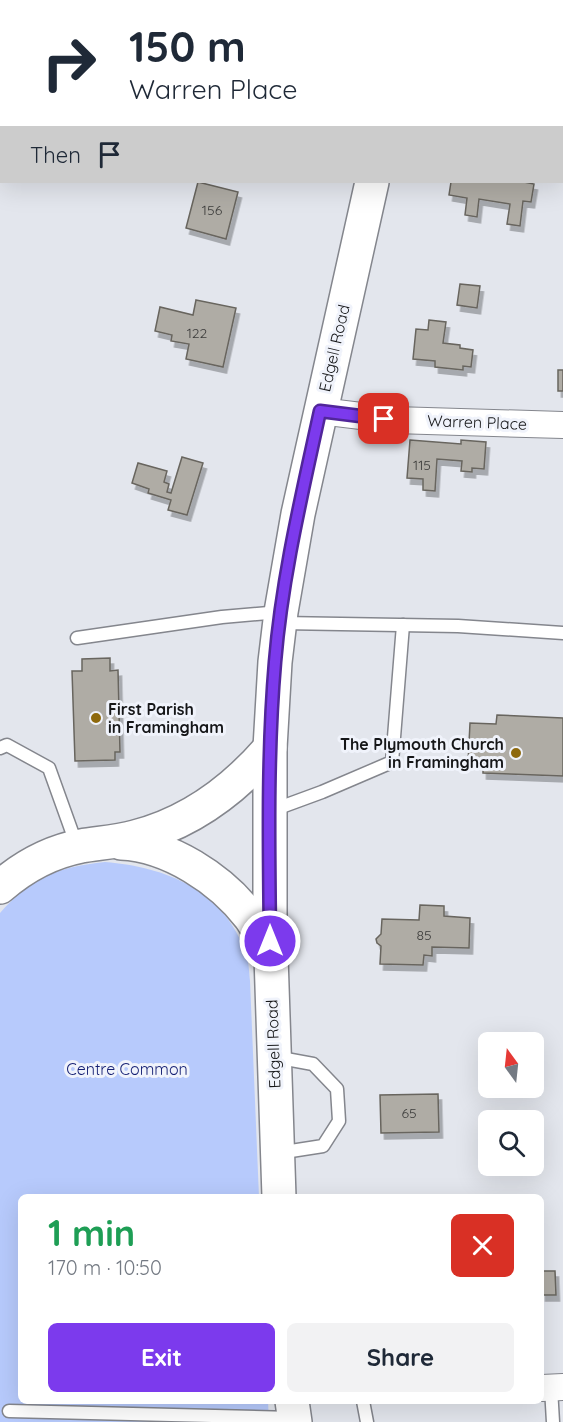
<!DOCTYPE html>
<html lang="en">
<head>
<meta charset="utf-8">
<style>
	body { margin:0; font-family:Quicksand,sans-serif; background:#f2f2f3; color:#1f2937; height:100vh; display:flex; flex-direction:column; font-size:22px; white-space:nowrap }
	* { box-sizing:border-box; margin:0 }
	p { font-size:20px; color:#747a83 }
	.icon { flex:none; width:33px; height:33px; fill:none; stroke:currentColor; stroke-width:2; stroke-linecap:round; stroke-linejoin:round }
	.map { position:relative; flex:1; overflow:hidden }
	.details { position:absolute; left:18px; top:1194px; width:526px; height:210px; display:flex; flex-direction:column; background:#fff; border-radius:9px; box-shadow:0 6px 24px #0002 }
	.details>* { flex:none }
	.banner { position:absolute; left:0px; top:0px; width:564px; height:183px; box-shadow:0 6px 24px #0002; background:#fff; color:#1f2937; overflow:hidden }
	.needle { width:39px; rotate:345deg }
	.tools { position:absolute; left:478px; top:1032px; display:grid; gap:12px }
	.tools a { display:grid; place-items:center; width:66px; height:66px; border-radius:9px; background:#fff; box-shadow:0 6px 24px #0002; font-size:30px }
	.pin { position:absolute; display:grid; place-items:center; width:51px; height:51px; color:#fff; margin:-26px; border-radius:12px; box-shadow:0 3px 9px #0006 }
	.me { position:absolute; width:66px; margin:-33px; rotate:0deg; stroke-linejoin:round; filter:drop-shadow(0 0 4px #0008) }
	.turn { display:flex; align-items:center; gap:21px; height:126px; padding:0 30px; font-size:27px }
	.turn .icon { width:78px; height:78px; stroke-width:2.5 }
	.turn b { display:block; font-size:42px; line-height:51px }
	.then { display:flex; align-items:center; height:57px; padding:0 30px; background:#0003; gap:12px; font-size:22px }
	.round { display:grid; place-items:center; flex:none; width:63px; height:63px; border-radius:9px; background:#f2f2f3 }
	.summary { display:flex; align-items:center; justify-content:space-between; height:102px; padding:0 30px }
	h1 { font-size:36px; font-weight:800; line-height:45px; color:#1e9e55 }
	.primary-button { display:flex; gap:12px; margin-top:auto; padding:12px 30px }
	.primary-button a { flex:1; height:69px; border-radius:9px; background:#7c3aed; color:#fff; font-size:24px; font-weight:800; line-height:69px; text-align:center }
	.primary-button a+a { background:#f2f2f3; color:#1f2937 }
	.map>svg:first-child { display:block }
	.green { fill:#b7cafc }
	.building { fill:#afaca5; stroke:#68655e; stroke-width:1.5; filter:url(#shadow) }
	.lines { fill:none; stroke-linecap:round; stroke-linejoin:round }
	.service-casing { stroke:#84868d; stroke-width:15 }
	.minor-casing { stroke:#84868d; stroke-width:28 }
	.secondary-casing { stroke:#84868d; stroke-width:36 }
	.service { stroke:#fff; stroke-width:12 }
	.minor { stroke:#fff; stroke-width:26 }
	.secondary { stroke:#fff; stroke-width:33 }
	.route-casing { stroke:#51269a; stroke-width:15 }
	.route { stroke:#7c3aed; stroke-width:10 }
	.poi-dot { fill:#8e690d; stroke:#f0f3fb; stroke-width:2 }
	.labels { text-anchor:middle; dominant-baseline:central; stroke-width:6; stroke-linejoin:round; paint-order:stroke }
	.number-label { font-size:14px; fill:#3c3c3b }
	.street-label { font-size:16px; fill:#151618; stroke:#f0f3fb }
	.poi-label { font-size:16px; font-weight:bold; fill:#151618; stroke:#f0f3fb; text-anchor:start }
	.park-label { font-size:16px; fill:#141f73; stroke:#f0f3fb }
</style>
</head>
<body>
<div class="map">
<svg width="563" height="1422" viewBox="0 0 563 1422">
	<defs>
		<filter id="shadow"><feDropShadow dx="3.5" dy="6" stdDeviation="0" flood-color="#0004"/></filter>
	</defs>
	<rect width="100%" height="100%" fill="#e3e6ed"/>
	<path class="green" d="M 105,862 C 167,867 225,891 246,954 C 249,962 249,972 250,981 L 259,1197 L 21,1197 L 21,1401 L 268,1401 L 269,1422 L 0,1422 L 0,913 C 32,877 58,867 105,862 Z"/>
	<g class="building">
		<polygon points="198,182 238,192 226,239 186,228"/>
		<polygon points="451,182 524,182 534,184 531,202 523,201 520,226 507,224 510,204 479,199 477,217 465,215 467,198 449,195"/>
		<polygon points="460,284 480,286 477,308 457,305"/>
		<polygon points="196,300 236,308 223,367 186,359 189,344 171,341 172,335 155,331 160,307 193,315"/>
		<polygon points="429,320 446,322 443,343 460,345 460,348 473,350 471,367 463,366 463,370 435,367 435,361 413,359 416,329 428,330"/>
		<rect x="558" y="370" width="5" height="21"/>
		<polygon points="410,440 461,444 461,440 486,442 484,469 472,468 472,472 461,471 462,461 437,459 435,491 423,490 423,479 407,478"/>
		<polygon points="182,457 203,463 187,515 168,510 171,500 148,493 149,489 132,483 138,463 167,471 164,482 169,484 167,492 171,493"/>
		<polygon points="110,658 110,671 118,670 120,752 115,752 115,760 75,761 72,671 82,671 82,659"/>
		<polygon points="497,715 563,718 563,776 483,773 483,763 468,763 470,723 496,724"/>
		<polygon points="420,905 444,906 444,916 470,918 469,948 432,947 432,956 424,955 423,965 380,964 381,946 377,943 376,939 381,934 382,919 419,920"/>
		<polygon points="438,1094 439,1132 381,1133 380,1095"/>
		<polygon points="542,1271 555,1271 556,1295 542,1295"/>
	</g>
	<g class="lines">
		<defs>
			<g id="service">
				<polyline points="282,623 458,626 563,633"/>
				<polyline points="77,638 222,617 280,612"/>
				<polyline points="0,748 7,745 49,768 77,846"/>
				<polyline points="273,810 322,792 392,762 403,625"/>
				<polyline points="275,1057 313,1064 337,1089 339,1121 323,1146 278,1153"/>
				<polyline points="551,1388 553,1422"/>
				<polyline points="363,1401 367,1422"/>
				<polyline points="9,1411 293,1418"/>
			</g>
			<g id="minor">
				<polyline points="320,411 394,420 563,425"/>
				<polyline points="542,1388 563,1387"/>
			</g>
			<g id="secondary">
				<polyline points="406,2 406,0"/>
				<path d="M 121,843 C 169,845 221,879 250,917 C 258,928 264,941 270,954"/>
				<path d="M 0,887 C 23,867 50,852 81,846 C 99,843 117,842 135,837 C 190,823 233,791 270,748"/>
				<polyline points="279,1197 270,926 270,748 275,662 281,612 298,514 372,182"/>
				<polyline points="292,1401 295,1422"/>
			</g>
		</defs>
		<use href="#service" class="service-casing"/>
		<use href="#minor" class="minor-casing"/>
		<use href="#secondary" class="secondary-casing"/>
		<use href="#service" class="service"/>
		<use href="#minor" class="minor"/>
		<use href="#secondary" class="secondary"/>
	</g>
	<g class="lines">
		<defs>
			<path id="route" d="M 270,941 C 269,848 267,755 275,662 C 282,577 302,494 320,411 L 384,419"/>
		</defs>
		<use href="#route" class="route-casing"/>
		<use href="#route" class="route"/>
	</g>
	<g class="poi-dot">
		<circle cx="96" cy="718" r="6"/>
		<circle cx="516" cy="753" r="6"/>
	</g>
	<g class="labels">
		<g class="number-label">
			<text x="212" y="210">156</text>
			<text x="197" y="333">122</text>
			<text x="422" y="465">115</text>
			<text x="424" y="935">85</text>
			<text x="409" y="1113">65</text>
		</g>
		<g class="street-label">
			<text transform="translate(334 348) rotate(-77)">Edgell Road</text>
			<text transform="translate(477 422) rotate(2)">Warren Place</text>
			<text transform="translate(273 1044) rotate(-92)">Edgell Road</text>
		</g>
		<g class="poi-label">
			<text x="108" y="709">First Parish<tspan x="108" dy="18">in Framingham</tspan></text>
			<text x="504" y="744" text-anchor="end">The Plymouth Church<tspan x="504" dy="18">in Framingham</tspan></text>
		</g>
		<g class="park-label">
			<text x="127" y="1069">Centre Common</text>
		</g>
	</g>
</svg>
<div class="tools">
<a><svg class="needle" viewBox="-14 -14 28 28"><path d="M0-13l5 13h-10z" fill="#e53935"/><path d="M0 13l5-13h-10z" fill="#747a83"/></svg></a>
<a><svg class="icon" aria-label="search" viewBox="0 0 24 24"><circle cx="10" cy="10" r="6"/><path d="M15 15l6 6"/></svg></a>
</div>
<div class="pin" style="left:384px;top:419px;background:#d93025"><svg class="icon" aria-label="arrive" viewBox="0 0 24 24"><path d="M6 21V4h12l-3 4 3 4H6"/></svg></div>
<svg class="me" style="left:270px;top:941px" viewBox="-20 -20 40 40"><circle r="17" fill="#7c3aed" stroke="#fff" stroke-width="3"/><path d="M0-11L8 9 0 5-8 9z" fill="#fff"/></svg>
<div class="banner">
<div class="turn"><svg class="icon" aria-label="right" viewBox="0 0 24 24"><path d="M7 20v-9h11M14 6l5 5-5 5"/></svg><div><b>150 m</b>Warren Place</div></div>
<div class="then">Then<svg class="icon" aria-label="arrive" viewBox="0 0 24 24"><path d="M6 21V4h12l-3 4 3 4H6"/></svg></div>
</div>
<section class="details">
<div class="summary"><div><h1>1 min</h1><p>170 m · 10:50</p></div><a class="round" style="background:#d93025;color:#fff"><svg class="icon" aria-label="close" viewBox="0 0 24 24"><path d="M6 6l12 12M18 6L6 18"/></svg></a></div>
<div class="primary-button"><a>Exit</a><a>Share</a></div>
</section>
</div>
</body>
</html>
